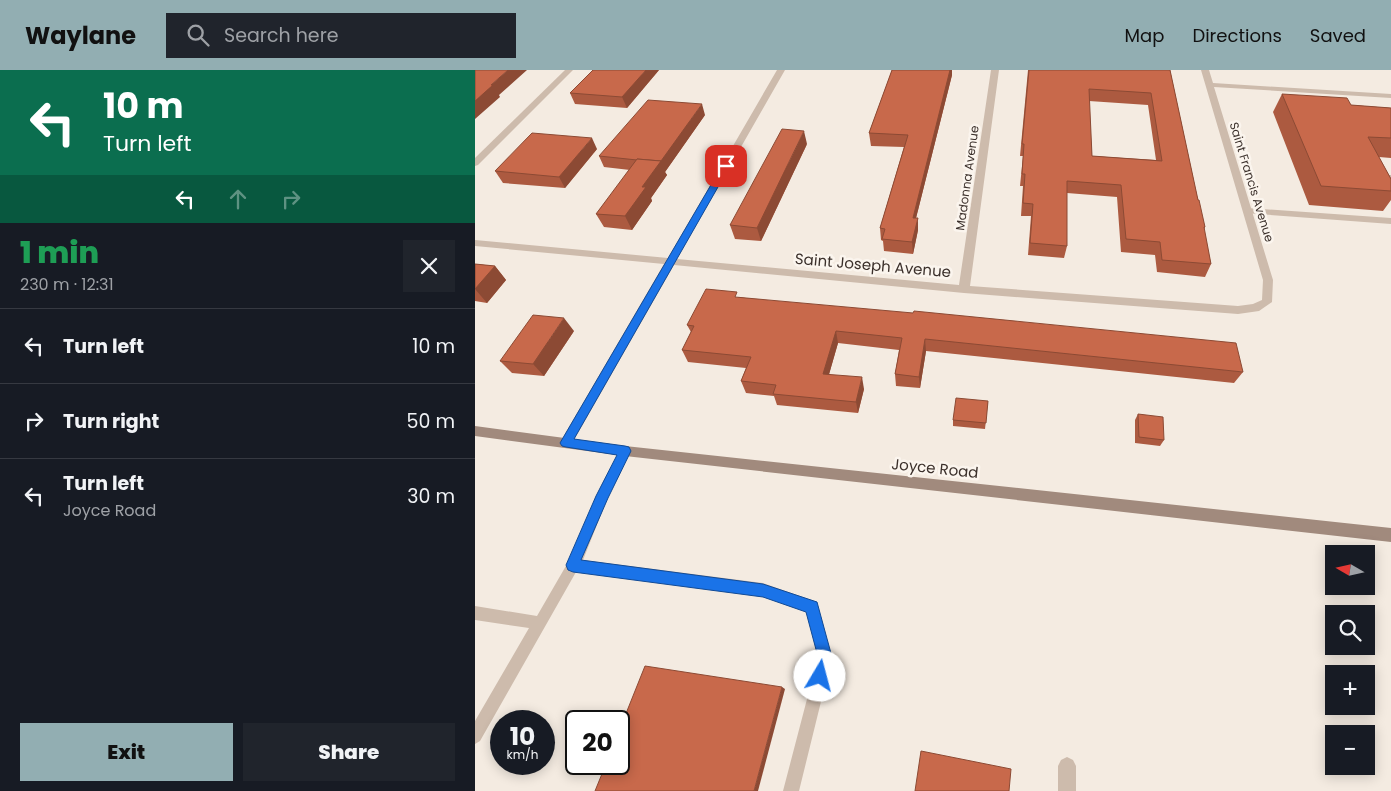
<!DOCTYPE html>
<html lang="en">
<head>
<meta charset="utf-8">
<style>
	body { margin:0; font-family:Poppins,sans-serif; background:#20242c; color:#f1f3f6; height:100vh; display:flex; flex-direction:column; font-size:19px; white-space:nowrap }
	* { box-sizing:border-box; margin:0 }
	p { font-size:16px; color:#9ea1a6 }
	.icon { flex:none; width:28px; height:28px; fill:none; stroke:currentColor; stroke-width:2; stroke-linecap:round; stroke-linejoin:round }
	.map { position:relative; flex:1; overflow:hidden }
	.sheet { display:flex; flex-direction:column; background:#171b24; width:475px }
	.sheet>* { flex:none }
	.guide { background:#0b6e4f; color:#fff; overflow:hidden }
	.needle { width:32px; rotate:279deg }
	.fabs { position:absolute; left:850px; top:475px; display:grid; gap:10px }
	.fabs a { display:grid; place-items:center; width:50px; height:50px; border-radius:0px; background:#171b24; box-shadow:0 2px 12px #0003; font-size:25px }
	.speed { position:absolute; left:15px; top:640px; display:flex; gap:10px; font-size:25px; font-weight:700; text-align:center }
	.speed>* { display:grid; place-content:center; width:65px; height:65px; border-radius:50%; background:#171b24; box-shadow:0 2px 12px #0003; line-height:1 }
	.speed small { font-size:12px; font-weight:400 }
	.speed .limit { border:2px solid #111; border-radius:8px; background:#fff; color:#111 }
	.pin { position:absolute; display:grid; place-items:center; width:42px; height:42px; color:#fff; margin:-21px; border-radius:10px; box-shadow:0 2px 8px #0006 }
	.me { position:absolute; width:55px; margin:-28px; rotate:8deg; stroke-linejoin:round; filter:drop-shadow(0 0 4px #0008) }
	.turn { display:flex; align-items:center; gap:18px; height:105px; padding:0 20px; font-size:22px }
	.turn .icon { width:65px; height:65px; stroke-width:2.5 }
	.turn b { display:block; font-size:35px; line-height:42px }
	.lanes { display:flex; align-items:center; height:48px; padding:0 20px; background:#0003; justify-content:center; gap:25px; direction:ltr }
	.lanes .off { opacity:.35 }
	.round { display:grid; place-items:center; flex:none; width:52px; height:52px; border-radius:0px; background:#20242c }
	.head { display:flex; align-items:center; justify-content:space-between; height:85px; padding:0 20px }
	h1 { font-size:30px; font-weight:800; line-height:38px; color:#1e9e55 }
	.action { display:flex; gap:10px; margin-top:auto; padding:10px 20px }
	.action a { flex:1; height:58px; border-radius:0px; background:#92aeb2; color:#111; font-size:20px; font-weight:800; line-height:58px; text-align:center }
	.action a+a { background:#20242c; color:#f1f3f6 }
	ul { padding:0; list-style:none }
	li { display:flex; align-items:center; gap:15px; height:75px; padding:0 20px; border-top:1px solid #363941 }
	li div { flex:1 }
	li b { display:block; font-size:19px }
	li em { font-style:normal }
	header { display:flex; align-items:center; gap:30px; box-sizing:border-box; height:70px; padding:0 25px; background:#92aeb2; color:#111 }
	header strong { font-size:24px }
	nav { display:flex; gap:28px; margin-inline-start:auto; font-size:18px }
	.search { width:350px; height:45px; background:#20242c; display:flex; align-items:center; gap:12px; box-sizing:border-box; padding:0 18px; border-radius:0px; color:#9ea1a6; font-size:19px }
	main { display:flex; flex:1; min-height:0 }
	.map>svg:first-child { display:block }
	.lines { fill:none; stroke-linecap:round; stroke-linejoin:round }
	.lane { fill:#cdbbac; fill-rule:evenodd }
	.street { fill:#cdbbac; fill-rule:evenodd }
	.secondary { fill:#a18a7d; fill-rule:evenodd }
	.wall { fill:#ac5a40; fill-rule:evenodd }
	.shaded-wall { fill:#8c4a34 }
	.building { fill:#c8694b; stroke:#8c4a34; fill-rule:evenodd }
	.route { fill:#1a73e8; stroke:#114b97 }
	.labels { text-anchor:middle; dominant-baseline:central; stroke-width:5; stroke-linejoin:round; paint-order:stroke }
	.far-street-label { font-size:12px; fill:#3b302b; stroke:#fbf5ee }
	.street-label { font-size:15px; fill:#3b302b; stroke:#fbf5ee }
</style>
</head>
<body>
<header>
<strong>Waylane</strong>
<div class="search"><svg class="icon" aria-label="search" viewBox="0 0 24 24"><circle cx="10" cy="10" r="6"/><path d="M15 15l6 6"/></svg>Search here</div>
<nav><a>Map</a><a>Directions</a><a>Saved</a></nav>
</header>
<main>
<section class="sheet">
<div class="guide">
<div class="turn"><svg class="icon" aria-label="left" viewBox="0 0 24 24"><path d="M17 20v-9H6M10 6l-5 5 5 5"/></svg><div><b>10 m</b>Turn left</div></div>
<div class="lanes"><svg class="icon" aria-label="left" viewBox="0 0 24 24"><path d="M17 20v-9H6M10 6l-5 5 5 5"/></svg><svg class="icon off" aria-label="ahead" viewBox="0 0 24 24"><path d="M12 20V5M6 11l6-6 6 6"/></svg><svg class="icon off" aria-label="right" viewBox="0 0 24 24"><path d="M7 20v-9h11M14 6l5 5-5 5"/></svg></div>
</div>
<div class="head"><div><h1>1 min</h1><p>230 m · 12:31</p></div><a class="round"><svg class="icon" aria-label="close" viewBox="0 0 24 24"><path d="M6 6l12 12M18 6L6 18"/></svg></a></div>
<ul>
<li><svg class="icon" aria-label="left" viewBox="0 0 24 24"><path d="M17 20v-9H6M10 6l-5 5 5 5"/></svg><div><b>Turn left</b></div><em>10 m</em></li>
<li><svg class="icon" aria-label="right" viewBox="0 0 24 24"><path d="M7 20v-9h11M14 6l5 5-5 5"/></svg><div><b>Turn right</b></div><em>50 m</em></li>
<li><svg class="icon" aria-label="left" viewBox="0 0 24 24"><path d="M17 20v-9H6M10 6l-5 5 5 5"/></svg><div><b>Turn left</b><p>Joyce Road</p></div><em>30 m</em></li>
</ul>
<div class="action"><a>Exit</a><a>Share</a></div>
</section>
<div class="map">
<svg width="916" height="721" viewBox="0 0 916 721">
	<rect width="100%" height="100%" fill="#f4ebe1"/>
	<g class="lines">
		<g class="lane">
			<polygon points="911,105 916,105 916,112 910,107"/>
			<polygon points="772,138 916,148 916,154 769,143 769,139"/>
			<polygon points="150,376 154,378 156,381 133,427 108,490 288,513 342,532 357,587 324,721 308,721 343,587 331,542 288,527 101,502 5,671 0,674 0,651 54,558 0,550 0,536 62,546 99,482 121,426 146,378"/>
		</g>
		<g class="street">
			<polygon points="90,0 98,0 3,95 0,96 0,88"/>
			<polygon points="302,0 310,0 202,189 484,215 516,0 524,0 495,216 763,236 778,234 787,230 788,210 726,0 734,0 738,13 916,24 916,28 739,17 798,210 797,232 784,241 763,244 489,223 199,195 95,377 91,378 87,377 85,373 87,369 189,194 0,176 0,170 193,188"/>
			<polygon points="592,687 598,690 601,696 601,721 583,721 583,696 586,690"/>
		</g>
		<polygon class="secondary" points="0,356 150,376 916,458 916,472 150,386 0,366"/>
	</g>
	<g class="wall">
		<polygon points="184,0 152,38 100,34 95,23"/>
		<polygon points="417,0 477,0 477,5 441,148 443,160 438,184 409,181 408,171 406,170 405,158 429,77 396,76 394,63"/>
		<path d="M 553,0 L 695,0 L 723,130 L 730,157 L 729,160 L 736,194 L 730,207 L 682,202 L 680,185 L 646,182 L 642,127 L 592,123 L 592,176 L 589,188 L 553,185 L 556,146 L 546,146 L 548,116 L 545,116 L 548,86 L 545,86 ZM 614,31 L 673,35 L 681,90 L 617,86 Z"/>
		<polygon points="807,24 876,35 916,38 916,88 904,87 916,109 916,130 908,141 834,135 798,42"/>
		<polygon points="230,45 190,102 192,105 176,128 177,131 157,160 129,157 121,144 155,100 129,97 124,86"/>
		<polygon points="332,74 286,171 260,169 255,155"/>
		<polygon points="122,79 90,118 28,113 20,101"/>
		<polygon points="0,194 20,196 31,210 12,233 0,231"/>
		<polygon points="264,227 768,302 759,313 451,281 445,318 421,316 420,304 424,280 363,273 354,304 389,319 383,343 302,335 299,326 271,323 266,311 271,298 213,292 207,280 216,262 212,255"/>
		<polygon points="99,261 69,306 37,303 25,291"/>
		<polygon points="513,331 510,359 478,356 478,350"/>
		<polygon points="663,344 689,370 685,376 660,373 660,350"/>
	</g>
	<g class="shaded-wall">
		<polygon points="33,0 52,0 24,25 25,27 0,49 0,31 16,15"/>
		<polygon points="171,0 184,0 152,38 147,27"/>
		<polygon points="475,0 477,0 477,5 438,160 438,148"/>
		<polygon points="227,34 230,45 190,102 192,105 176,128 177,131 157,160 150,146 167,117"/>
		<polygon points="329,61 332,74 286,171 282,158"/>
		<polygon points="117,68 122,79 90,118 84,107"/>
		<polygon points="443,148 443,160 438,184 437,172"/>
		<polygon points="20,196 31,210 12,233 0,219"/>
		<polygon points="89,248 99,261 69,306 58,294"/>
		<polygon points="361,261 363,273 351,315 348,304"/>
		<polygon points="450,269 451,281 445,318 444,307"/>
		<polygon points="387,307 389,319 383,343 381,332"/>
		<polygon points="307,617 310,619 283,721 279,721"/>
	</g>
	<g class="building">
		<polygon points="0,0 33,0 16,15 18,15 0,31"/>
		<polygon points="118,0 171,0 147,27 95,23"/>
		<polygon points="417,0 475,0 438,148 443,148 437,172 407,169 410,159 405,158 433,65 394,63"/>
		<path d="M 554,0 L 695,0 L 723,130 L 724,130 L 730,157 L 729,157 L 736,194 L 687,190 L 685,172 L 651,169 L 646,115 L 592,111 L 592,176 L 555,173 L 558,134 L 548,133 L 550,104 L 547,104 L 549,74 L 547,74 ZM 614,19 L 676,23 L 687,91 L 617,86 Z"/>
		<polygon points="807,24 872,28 876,35 916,38 916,68 893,67 916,109 916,121 846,116"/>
		<polygon points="173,30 227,34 186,91 162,89 162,90 124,86"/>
		<polygon points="307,59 329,61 282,158 255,155"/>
		<polygon points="57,63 117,68 84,107 20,101"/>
		<polygon points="162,89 186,91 167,117 171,117 150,146 121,144"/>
		<polygon points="0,194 20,196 0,219"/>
		<polygon points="231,219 262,222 260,227 438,243 439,241 761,273 768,302 450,269 444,307 420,304 427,268 361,261 348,304 387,307 381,332 298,324 301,315 266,311 276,287 207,280 219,256 212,255"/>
		<polygon points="58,245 89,248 58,294 25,291"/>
		<polygon points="481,328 513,331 511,353 478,350"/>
		<polygon points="663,344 688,347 689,370 664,367"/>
		<polygon points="170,596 307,617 279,721 120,721 131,694 144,694 144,661"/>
		<polygon points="446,681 536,699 534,721 440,721"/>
	</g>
	<polygon class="route" points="251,93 255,96 99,369 150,376 154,377 156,381 133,428 106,490 288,514 342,532 357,587 351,611 345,613 340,611 338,606 343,587 331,542 288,527 98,502 93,500 91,495 121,426 142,385 91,377 87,376 85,373 247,96"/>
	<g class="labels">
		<g class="far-street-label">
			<text transform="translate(492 108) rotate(-82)">Madonna Avenue</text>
			<text transform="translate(777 112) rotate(73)">Saint Francis Avenue</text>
		</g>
		<g class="street-label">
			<text transform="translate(398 195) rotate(5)">Saint Joseph Avenue</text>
			<text transform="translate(460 398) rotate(6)">Joyce Road</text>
		</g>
	</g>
</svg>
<div class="fabs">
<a><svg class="needle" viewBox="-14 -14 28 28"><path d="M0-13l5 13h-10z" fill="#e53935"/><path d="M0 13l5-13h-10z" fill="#9ea1a6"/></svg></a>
<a><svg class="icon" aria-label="search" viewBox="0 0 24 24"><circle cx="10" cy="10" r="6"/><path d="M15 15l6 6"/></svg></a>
<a>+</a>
<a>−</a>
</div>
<div class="speed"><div>10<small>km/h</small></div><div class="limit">20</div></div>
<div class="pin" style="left:251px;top:96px;background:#d93025"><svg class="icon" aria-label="arrive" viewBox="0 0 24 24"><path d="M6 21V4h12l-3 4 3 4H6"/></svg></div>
<svg class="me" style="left:345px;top:606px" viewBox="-20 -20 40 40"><circle r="19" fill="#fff"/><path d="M0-13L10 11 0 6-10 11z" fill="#1a73e8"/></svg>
</div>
</main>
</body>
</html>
